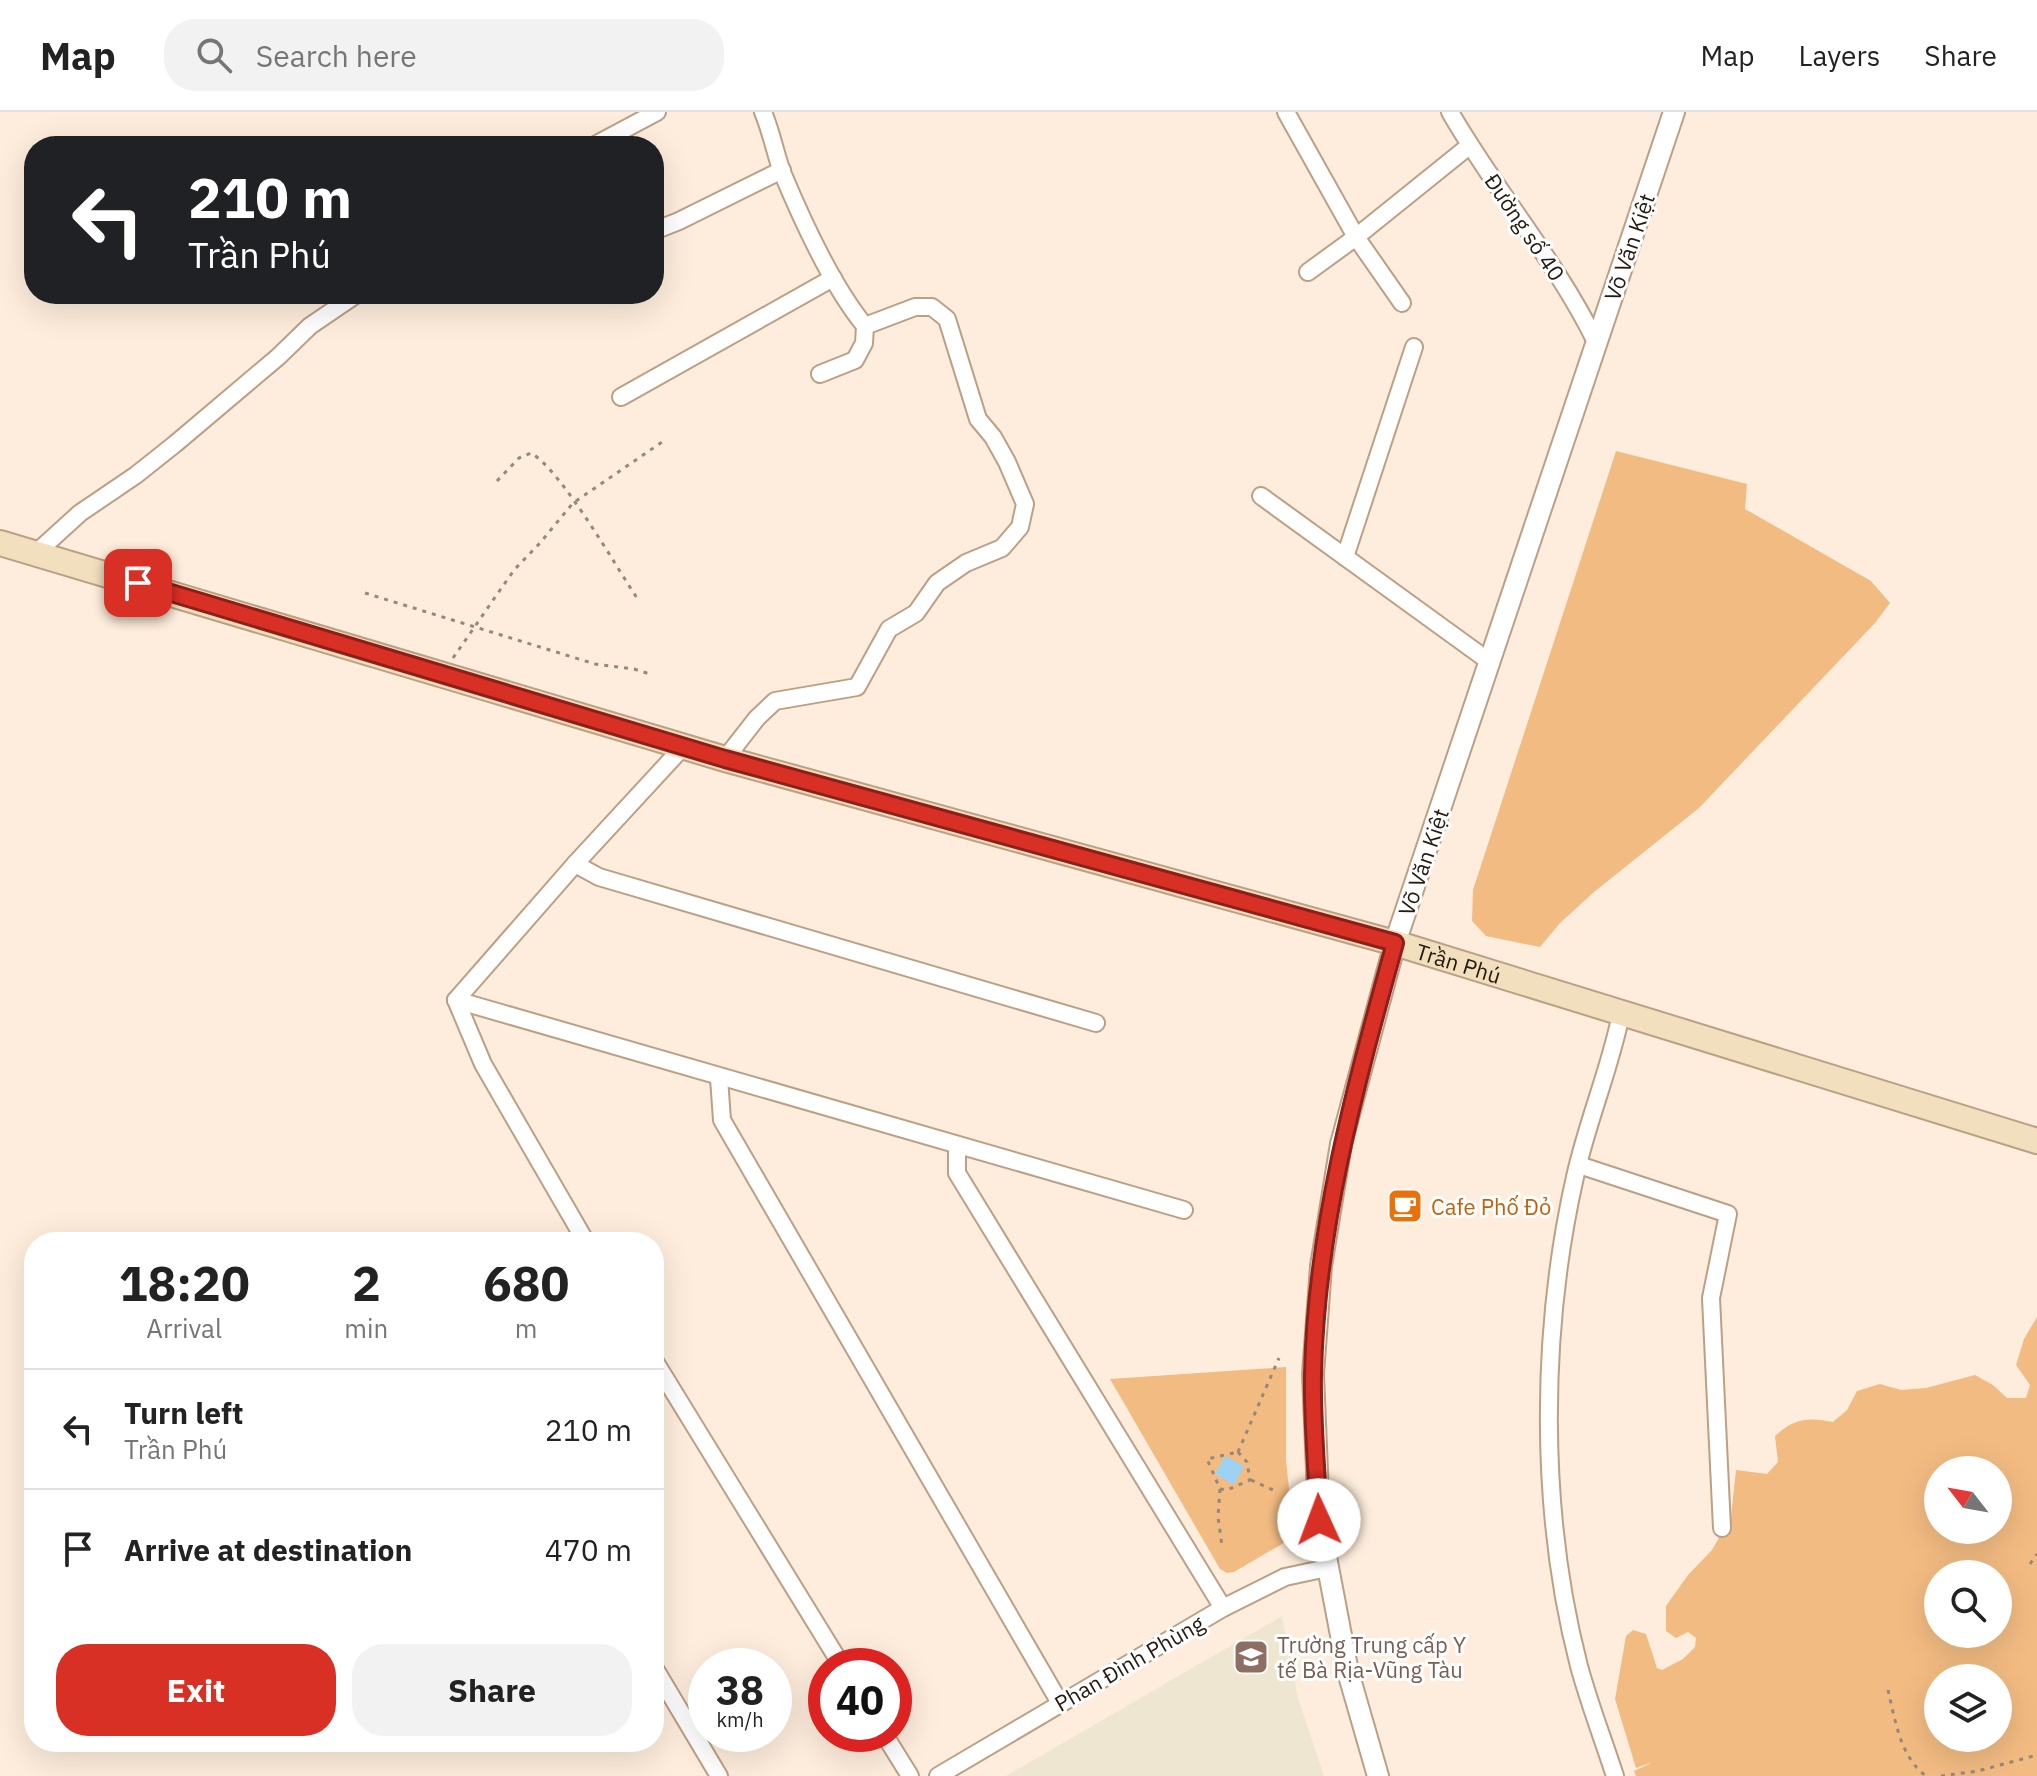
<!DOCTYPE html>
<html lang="en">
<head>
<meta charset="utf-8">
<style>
	body { margin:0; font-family:"IBM Plex Sans",sans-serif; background:#f2f2f2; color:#222; height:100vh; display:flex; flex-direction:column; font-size:30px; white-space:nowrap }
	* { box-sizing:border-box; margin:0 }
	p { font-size:26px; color:#767676 }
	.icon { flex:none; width:44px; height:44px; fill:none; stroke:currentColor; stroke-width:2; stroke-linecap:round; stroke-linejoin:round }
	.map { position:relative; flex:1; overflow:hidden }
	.panel { position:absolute; left:24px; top:1120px; width:640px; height:520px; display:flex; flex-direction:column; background:#fff; border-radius:32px; box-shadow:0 8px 32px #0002 }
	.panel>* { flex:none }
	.banner { position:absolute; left:24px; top:24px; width:640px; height:168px; border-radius:32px; box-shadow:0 8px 32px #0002; background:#202124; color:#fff; overflow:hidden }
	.needle { width:52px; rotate:301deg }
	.buttons { position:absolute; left:1924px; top:1344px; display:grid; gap:16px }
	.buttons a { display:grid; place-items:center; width:88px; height:88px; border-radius:50%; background:#fff; box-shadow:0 8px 32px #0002; font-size:40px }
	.speed { position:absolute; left:688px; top:1536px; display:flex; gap:16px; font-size:40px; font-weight:700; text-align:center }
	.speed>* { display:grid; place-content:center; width:104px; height:104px; border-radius:50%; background:#fff; box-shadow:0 8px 32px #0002; line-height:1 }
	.speed small { font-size:20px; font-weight:400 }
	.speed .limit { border:12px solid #d22; background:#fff; color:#111 }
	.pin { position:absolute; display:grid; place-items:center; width:68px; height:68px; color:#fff; margin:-34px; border-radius:16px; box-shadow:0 4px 12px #0006 }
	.me { position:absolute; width:88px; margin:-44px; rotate:358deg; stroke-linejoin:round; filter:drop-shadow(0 0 6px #0008) }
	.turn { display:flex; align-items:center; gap:28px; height:168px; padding:0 32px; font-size:36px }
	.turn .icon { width:104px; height:104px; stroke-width:2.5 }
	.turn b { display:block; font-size:56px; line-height:68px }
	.eta { display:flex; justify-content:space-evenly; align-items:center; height:136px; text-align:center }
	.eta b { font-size:48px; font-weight:800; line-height:56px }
	.primary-button { display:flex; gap:16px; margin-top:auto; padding:16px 32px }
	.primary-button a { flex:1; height:92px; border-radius:32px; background:#d93025; color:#fff; font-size:32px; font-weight:800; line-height:92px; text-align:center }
	.primary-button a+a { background:#f2f2f2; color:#222 }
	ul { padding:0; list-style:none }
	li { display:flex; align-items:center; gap:24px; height:120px; padding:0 32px; border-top:2px solid #e0e0e0 }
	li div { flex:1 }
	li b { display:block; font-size:30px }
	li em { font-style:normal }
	header { display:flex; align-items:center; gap:48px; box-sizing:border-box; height:112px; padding:0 40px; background:#fff; border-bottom:2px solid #e0e0e0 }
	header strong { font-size:38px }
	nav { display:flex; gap:44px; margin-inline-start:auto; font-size:28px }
	.search { width:560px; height:72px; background:#f2f2f2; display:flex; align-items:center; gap:20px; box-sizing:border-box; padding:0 28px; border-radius:32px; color:#767676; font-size:30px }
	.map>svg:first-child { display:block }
	.education { fill:#eee6d0 }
	.green { fill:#f2bb82; fill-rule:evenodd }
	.water { fill:#9dd2f5 }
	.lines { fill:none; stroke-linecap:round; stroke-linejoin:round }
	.minor-casing { stroke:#bba086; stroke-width:20 }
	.tertiary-casing { stroke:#bba086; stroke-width:24 }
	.secondary-casing { stroke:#bba086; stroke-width:28 }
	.path { stroke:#96887a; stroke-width:3; stroke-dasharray:4 6; stroke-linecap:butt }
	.minor { stroke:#fff; stroke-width:16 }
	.tertiary { stroke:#fff; stroke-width:20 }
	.secondary { stroke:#f2dfbd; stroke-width:24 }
	.route-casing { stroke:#8d1f18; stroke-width:20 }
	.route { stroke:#d93025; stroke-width:14 }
	.labels { text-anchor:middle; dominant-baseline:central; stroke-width:6; stroke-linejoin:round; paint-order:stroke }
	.street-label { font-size:22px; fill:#241a10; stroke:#fff }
	.food-label { font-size:22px; fill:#c56008; stroke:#fff; text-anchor:start }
	.education-label { font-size:22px; fill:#785e54; stroke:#fff; text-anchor:start }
</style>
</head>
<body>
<header>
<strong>Map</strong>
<div class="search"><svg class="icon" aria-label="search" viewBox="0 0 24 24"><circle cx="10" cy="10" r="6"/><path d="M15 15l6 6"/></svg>Search here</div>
<nav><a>Map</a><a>Layers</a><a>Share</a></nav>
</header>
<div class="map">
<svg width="2037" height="1664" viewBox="0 0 2037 1664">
	<rect width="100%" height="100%" fill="#feeddc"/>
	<polygon class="education" points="1282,1504 1298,1586 1324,1664 1006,1664"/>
	<g class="green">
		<polygon points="1616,339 1747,372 1745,397 1871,469 1890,491 1875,511 1699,696 1594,780 1560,811 1540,835 1486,824 1472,809 1473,778"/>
		<path d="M 2037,1205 L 2037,1664 L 1636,1664 L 1634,1659 L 1653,1650 L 1636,1656 L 1615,1587 L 1626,1524 L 1633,1518 L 1646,1522 L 1657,1556 L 1662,1558 L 1683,1547 L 1695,1535 L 1696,1526 L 1688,1520 L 1676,1526 L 1666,1519 L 1666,1494 L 1688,1463 L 1712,1438 L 1731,1405 L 1736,1358 L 1767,1362 L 1778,1350 L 1775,1324 C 1794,1307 1807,1305 1833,1310 L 1847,1298 L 1857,1279 L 1880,1272 L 1901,1278 L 1926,1276 L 1975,1263 L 1993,1273 L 2007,1286 L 2026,1286 L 2030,1273 L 2016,1253 L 2024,1227 ZM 1938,1358 L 1998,1358 L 1998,1418 L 1938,1418 ZM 1938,1462 L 1998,1462 L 1998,1522 L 1938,1522 ZM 1938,1566 L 1998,1566 L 1998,1626 L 1938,1626 Z"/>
		<polygon points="1286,1255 1286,1348 1294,1425 1234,1460 1227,1461 1220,1457 1110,1267"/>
	</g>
	<polygon class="water" points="1225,1344 1244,1354 1234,1373 1215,1362"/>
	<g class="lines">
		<defs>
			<g id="minor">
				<path d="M 763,0 C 771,19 775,40 782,60 C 802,108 832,174 865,214 L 864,231 L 855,248 L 820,262"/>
				<polyline points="1286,0 1356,125 1402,191"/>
				<path d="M 1450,0 C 1496,80 1556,148 1597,232"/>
				<polyline points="593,34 657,0"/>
				<polyline points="654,119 679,109 782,58"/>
				<polyline points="1308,160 1356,125 1469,34"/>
				<polyline points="621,285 833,166"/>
				<polyline points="1261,384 1490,550"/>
				<polyline points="35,442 80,401 136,363 175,332 278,245 310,214 357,182"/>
				<polyline points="1345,445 1414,235"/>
				<polyline points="725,647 757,606 775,589 857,575 889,517 916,501 937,471 966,451 1002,436 1020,415 1025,392 1007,350 993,325 978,307 947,207 932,195 915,195 865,214"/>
				<polyline points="575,752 599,765 1096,911"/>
				<polyline points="456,888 1184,1098"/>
				<polyline points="456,888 575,752 683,635"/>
				<polyline points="456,888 483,952 586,1130"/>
				<polyline points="719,966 722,1008 1060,1591"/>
				<polyline points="957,1033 957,1061 1223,1496"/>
				<polyline points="1579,1053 1728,1102 1711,1186 1722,1416"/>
				<polyline points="654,1248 842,1554"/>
				<polyline points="654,1555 719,1664"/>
				<polyline points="884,1622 910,1664"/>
				<polyline points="938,1664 1223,1496 1285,1465 1327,1456"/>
				<path d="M 1615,1664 C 1603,1627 1589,1591 1579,1554 C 1539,1400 1540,1220 1575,1065 C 1587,1010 1610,957 1621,902"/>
			</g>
			<polyline id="tertiary" points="1378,1664 1348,1560 1319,1408 1313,1262 1321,1154 1341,1032 1395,831 1674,0"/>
			<g id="secondary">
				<path id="s1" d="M 0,431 L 725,647 L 1395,831 L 2037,1029"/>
			</g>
		</defs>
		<use href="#minor" class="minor-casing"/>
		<use href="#tertiary" class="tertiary-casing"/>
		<use href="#secondary" class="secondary-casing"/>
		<g class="path">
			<path d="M 497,369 L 519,346 L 531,341 C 561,358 615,453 637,486"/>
			<polyline points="365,481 595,552 634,557 653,563"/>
			<polyline points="453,546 514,458 540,431 573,391 665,328"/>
			<polygon points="1238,1340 1247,1350 1250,1368 1227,1378 1220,1377 1207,1347"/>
			<polyline points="1238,1340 1279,1246"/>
			<polyline points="1251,1368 1273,1378"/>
			<polyline points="1220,1377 1218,1405 1222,1434"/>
			<polyline points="2030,1452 2037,1442"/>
			<path d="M 1888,1578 C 1895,1607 1900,1645 1926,1664"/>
			<polyline points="1941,1664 1978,1659 2037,1643"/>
		</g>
		<use href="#minor" class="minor"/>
		<use href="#tertiary" class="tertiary"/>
		<use href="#secondary" class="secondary"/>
	</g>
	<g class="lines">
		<defs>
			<path id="route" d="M 138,471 L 725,647 L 1395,831 C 1356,972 1316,1114 1313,1262 C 1312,1310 1317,1360 1319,1408"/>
		</defs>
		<use href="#route" class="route-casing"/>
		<use href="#route" class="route"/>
	</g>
	<defs>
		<symbol id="cafe-square" viewBox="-11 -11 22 22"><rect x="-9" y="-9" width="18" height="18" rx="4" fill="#e8710a" stroke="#fff"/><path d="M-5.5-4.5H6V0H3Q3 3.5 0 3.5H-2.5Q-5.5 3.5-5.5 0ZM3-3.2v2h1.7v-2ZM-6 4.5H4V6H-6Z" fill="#fff"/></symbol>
		<symbol id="university-square" viewBox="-11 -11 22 22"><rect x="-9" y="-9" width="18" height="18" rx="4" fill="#8d6e63" stroke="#fff"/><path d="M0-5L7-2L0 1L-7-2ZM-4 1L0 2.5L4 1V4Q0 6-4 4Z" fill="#fff"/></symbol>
	</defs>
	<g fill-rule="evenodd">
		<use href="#cafe-square" x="1385" y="1074" width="40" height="40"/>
		<use href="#university-square" x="1231" y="1525" width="40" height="40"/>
	</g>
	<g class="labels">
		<g class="street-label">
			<text transform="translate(1525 115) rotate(56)">Đường số 40</text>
			<text transform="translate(1629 135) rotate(-71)">Võ Văn Kiệt</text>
			<text transform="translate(1423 750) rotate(-71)">Võ Văn Kiệt</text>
			<text stroke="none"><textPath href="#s1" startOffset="1518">Trần Phú</textPath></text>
			<text transform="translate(1129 1551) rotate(-30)">Phan Đình Phùng</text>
		</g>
		<g class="food-label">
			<text x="1431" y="1094">Cafe Phố Đỏ</text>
		</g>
		<g class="education-label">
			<text x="1277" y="1532">Trường Trung cấp Y<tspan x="1277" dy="25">tế Bà Rịa-Vũng Tàu</tspan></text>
		</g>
	</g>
</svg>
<div class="buttons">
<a><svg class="needle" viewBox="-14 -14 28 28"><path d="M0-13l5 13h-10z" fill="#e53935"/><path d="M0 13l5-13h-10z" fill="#767676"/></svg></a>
<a><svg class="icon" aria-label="search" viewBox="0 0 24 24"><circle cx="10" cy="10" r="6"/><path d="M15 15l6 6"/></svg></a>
<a><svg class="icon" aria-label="layers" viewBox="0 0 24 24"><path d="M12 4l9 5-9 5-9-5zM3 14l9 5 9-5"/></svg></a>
</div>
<div class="speed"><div>38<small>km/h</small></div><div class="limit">40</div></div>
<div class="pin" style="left:138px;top:471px;background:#d93025"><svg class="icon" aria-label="arrive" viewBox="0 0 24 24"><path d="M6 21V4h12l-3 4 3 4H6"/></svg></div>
<svg class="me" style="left:1319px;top:1408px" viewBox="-20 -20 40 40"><circle r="19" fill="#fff"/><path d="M0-13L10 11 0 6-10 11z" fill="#d93025"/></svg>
<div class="banner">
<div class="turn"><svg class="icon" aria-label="left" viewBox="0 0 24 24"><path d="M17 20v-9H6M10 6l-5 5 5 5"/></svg><div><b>210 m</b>Trần Phú</div></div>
</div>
<section class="panel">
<div class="eta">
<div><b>18:20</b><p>Arrival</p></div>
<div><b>2</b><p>min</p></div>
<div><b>680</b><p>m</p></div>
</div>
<ul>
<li><svg class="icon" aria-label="left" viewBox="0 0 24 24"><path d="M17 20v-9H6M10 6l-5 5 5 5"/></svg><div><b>Turn left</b><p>Trần Phú</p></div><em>210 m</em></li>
<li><svg class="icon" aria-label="arrive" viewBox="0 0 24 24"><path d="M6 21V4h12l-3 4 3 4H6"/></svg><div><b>Arrive at destination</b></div><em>470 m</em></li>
</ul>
<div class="primary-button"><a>Exit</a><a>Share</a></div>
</section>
</div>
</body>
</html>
